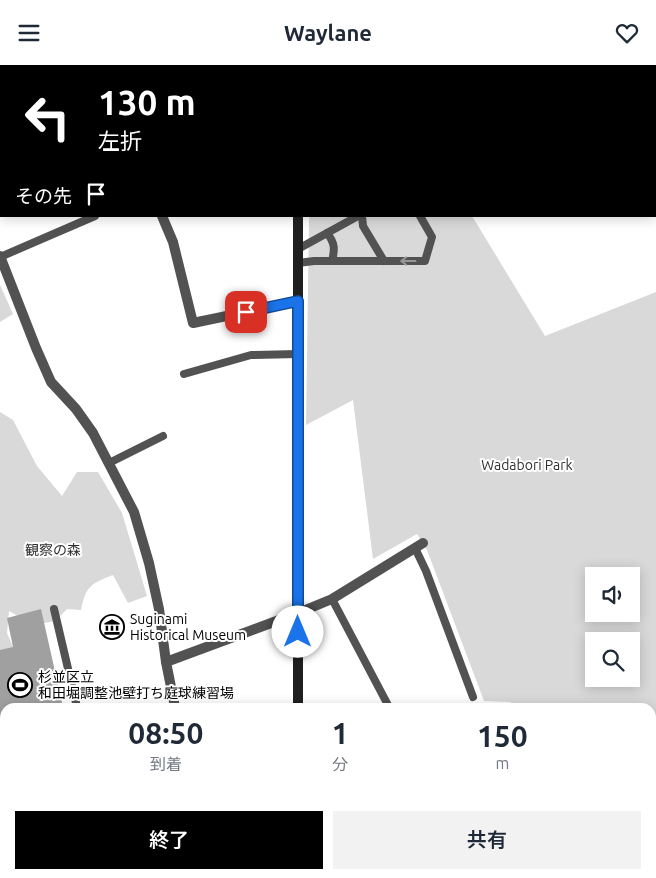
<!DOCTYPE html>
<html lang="ja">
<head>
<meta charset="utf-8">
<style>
	body { margin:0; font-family:Ubuntu,"Noto Sans JP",sans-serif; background:#f2f2f3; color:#1f2937; height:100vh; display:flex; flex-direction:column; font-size:19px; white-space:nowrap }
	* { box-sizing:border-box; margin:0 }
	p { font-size:16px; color:#747a83 }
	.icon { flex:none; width:28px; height:28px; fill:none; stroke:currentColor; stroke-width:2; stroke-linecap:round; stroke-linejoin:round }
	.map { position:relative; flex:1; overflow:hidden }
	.sheet { position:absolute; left:0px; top:638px; width:656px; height:176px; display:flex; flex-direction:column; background:#fff; border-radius:15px 15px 0 0; box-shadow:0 2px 12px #0003 }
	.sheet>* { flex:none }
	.hud { position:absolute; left:0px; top:0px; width:656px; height:152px; box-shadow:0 2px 12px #0003; background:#000; color:#fff; overflow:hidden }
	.buttons { position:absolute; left:585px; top:502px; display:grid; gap:10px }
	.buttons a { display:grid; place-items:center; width:55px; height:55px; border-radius:0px; background:#fff; box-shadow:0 2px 12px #0003; font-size:25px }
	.pin { position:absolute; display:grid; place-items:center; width:42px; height:42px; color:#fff; margin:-21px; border-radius:10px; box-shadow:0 2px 8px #0006 }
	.me { position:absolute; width:55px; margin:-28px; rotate:0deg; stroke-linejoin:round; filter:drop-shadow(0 0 4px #0008) }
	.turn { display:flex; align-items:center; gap:18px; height:105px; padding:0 15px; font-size:22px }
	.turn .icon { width:65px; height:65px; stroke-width:2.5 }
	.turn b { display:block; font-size:35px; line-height:42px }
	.then { display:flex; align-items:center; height:48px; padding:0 15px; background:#0003; gap:10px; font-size:19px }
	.eta { display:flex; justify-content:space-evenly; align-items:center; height:85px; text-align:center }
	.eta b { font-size:30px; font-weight:600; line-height:35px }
	.button { display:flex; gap:10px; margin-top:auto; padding:10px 15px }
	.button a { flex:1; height:58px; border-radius:0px; background:#000; color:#fff; font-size:20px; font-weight:600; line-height:58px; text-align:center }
	.button a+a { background:#f2f2f3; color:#1f2937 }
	header { display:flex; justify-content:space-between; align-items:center; height:65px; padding:0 15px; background:#fff; font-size:22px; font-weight:600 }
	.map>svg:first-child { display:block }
	.green { fill:#d9d9d9; fill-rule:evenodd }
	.water { fill:#a0a0a0 }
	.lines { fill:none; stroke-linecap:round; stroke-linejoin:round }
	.lane { stroke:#525252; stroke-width:8 }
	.street { stroke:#525252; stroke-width:10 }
	.secondary { stroke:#1f1f1f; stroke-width:10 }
	.oneway { stroke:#979797 }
	.route-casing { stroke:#114b97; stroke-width:12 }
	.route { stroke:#1a73e8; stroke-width:9 }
	.labels { text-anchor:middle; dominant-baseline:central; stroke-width:4; stroke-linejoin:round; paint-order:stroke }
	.park-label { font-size:14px; fill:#303030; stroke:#fff }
	.poi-label { font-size:14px; fill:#000; stroke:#fff; text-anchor:start }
</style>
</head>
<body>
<header><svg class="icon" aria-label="menu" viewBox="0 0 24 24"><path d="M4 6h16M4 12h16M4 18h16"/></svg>Waylane<svg class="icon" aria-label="heart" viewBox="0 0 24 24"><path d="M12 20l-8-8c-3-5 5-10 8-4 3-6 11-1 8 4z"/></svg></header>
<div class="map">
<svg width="656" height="813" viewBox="0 0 656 813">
	<rect width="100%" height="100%" fill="#fff"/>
	<g class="green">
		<polygon points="122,0 289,0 289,1 121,1"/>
		<polygon points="310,0 483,0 484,1 310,1"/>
		<path d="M 309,151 L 472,151 L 545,271 L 656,227 L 656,760 L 651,758 L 651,642 L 511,642 L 511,637 L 484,636 L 427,485 L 417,469 L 373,494 L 353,335 L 306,360 ZM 594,511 L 631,511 L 631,549 L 594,549 ZM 594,576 L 631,576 L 631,614 L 594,614 Z"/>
		<polygon points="0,220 13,249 0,257"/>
		<path d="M 0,347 L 13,355 L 37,401 L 62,431 L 77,407 L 98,407 L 122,448 L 147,531 L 128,538 L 113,510 C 90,519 86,521 81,545 L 67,544 L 55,556 L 34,560 L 9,546 L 7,568 L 13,582 L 0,589 Z"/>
	</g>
	<polygon class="water" points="41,544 63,642 5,642 5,684 0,685 0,585 13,582 7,553"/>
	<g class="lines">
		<g class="lane">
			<polyline points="362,151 363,161 384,196"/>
			<path d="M 327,168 C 335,178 335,184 332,196"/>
			<polyline points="298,184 358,151"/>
			<polyline points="0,192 95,151"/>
			<polyline points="298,198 314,196 425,196 432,172 420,151"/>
			<polyline points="184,309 251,290 298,289"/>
			<polyline points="109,398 163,371"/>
			<polyline points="415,483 426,506 473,632"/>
			<polyline points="332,534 389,642"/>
			<polyline points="54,544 77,642"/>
			<polyline points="0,799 5,798"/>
			<polyline points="378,809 380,813"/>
			<polyline points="430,809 432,813"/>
			<polyline points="118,813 123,809"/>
		</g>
		<g class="street">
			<polyline points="0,0 2,1"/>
			<polyline points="490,0 490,1"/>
			<polyline points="74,1 75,0"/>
			<polyline points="525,1 528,0"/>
			<polyline points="0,70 1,70"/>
			<polyline points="162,151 173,177 193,258 298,236"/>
			<polyline points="0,191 36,283 51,317 76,344 93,368 134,447 149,498 159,544 166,597 175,642"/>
			<polyline points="166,597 298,548 332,534 423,478"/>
			<polyline points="651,807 656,808"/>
			<polyline points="236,809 238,813"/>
			<polyline points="572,809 572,813"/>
			<polyline points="450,813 460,809"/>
		</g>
		<g class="secondary">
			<polyline points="298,1 298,0"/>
			<polyline points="298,151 298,642"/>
			<polyline points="295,813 295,809"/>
		</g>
	</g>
	<defs><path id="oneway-shaft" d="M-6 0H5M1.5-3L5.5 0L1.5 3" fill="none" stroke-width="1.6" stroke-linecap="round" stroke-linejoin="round" transform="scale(1.25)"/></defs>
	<use class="oneway" href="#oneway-shaft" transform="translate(408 196) rotate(180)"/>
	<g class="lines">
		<defs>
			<polyline id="route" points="246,247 298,236 298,567"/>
		</defs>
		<use href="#route" class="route-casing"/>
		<use href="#route" class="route"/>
	</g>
	<defs>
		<symbol id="museum-ring" viewBox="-11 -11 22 22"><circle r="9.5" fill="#fff" stroke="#000" stroke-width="1.5"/><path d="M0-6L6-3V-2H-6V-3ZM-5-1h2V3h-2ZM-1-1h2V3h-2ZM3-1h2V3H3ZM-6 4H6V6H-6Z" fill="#000"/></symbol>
		<symbol id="stadium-ring" viewBox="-11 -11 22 22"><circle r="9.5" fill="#fff" stroke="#000" stroke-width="1.5"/><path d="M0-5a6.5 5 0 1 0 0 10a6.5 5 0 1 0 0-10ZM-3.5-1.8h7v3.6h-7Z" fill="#000"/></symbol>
	</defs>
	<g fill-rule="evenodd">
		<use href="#museum-ring" x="98" y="548" width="28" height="28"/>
		<use href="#stadium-ring" x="6" y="606" width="28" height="28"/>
	</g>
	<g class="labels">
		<g class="park-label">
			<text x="527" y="400">Wadabori Park</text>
			<text x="53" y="485">観察の森</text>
		</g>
		<g class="poi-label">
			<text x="130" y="554">Suginami<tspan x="130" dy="16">Historical Museum</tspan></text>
			<text x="38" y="612">杉並区立<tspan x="38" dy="16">和田堀調整池壁打ち庭球練習場</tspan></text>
		</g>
	</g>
</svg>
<div class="buttons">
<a><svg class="icon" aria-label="sound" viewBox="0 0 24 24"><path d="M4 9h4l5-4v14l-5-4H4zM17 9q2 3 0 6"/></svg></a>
<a><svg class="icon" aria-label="search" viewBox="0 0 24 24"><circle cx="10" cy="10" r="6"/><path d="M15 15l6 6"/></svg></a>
</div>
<div class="pin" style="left:246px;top:247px;background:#d93025"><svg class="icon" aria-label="arrive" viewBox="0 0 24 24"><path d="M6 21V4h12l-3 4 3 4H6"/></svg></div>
<svg class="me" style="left:298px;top:567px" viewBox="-20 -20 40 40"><circle r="19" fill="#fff"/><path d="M0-13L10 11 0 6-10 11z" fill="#1a73e8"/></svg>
<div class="hud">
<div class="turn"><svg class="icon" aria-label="left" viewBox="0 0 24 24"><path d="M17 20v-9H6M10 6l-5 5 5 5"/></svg><div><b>130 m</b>左折</div></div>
<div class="then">その先<svg class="icon" aria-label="arrive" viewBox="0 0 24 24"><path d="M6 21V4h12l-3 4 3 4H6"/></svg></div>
</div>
<section class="sheet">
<div class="eta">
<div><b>08:50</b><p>到着</p></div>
<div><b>1</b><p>分</p></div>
<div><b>150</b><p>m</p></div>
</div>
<div class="button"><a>終了</a><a>共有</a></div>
</section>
</div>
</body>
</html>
